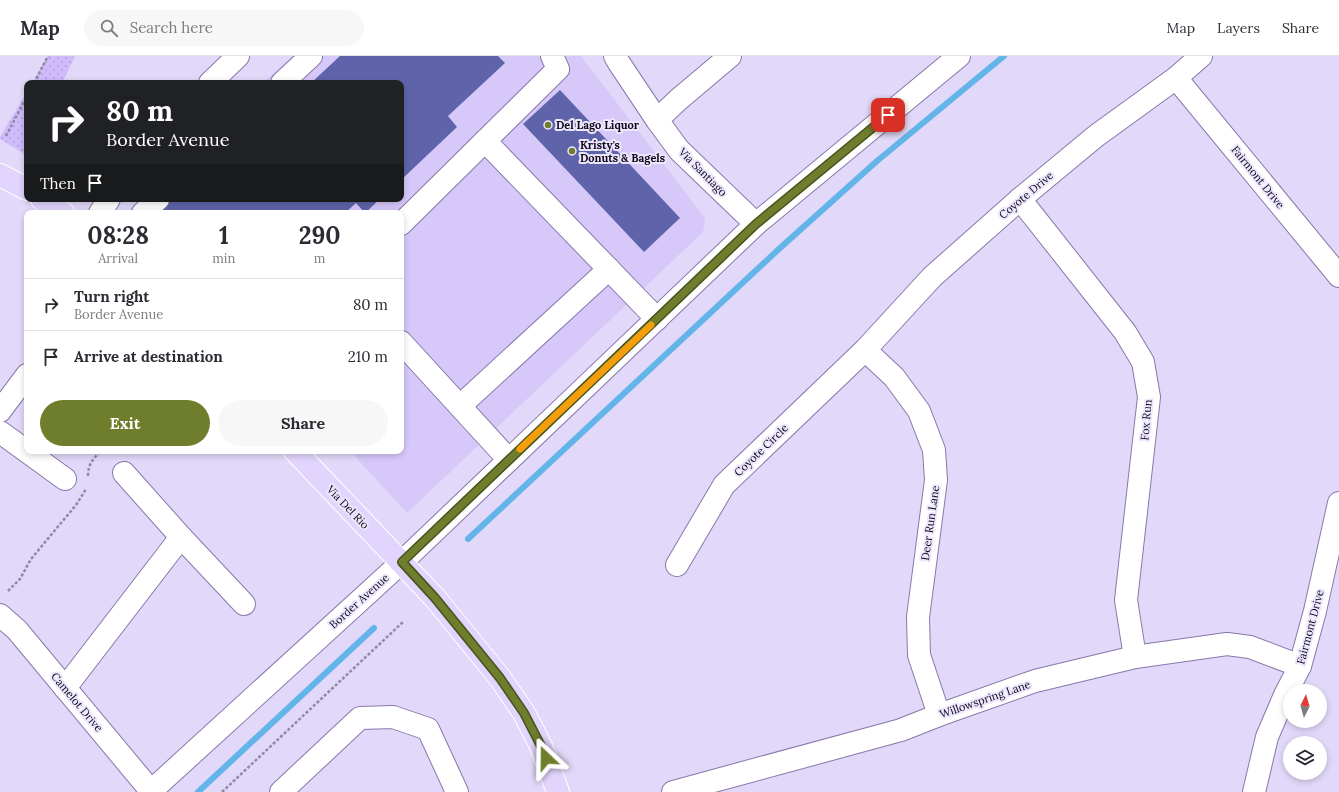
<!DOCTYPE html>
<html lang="en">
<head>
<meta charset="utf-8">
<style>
	body { margin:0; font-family:Lora,serif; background:#f7f7f7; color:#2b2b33; height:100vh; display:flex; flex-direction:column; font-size:15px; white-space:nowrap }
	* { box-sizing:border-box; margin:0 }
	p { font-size:13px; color:#7c7c81 }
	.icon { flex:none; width:22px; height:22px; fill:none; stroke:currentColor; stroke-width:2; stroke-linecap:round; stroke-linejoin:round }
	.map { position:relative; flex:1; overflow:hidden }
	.panel { position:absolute; left:24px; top:154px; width:380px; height:244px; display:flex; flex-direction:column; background:#fff; border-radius:8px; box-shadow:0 2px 6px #0003 }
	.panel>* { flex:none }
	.hud { position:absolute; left:24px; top:24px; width:380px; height:122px; border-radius:8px; box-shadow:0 2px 6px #0003; background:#202124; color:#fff; overflow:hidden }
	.needle { width:26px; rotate:5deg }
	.controls { position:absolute; left:1283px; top:628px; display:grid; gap:8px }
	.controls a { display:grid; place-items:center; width:44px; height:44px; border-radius:50%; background:#fff; box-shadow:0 2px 6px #0003; font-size:20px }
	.pin { position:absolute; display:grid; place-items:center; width:34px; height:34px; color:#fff; margin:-17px; border-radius:8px; box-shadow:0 2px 6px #0006 }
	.me { position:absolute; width:44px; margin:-22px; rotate:337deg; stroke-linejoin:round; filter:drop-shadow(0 0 3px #0008) }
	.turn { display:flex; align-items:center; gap:14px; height:84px; padding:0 16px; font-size:18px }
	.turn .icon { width:52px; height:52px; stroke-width:2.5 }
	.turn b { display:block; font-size:28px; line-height:34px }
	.then { display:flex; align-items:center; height:38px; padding:0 16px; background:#0003; gap:8px; font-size:15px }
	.eta { display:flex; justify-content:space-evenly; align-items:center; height:68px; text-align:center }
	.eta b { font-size:24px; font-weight:700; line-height:28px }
	.primary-button { display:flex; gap:8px; margin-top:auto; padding:8px 16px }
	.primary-button a { flex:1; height:46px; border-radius:24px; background:#6f7e2c; color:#fff; font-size:16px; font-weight:700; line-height:46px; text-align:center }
	.primary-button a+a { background:#f7f7f7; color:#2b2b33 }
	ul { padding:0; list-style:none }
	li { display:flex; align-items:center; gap:12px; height:52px; padding:0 16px; border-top:1px solid #e1e1e2 }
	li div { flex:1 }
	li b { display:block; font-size:15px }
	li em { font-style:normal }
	header { display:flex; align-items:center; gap:24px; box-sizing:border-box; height:56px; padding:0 20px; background:#fff; border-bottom:1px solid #e1e1e2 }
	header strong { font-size:19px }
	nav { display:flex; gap:22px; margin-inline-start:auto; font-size:14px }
	.search { width:280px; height:36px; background:#f7f7f7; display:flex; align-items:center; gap:10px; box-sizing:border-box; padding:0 14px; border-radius:22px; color:#7c7c81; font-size:15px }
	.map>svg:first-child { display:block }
	.built { fill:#d7c8fa }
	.green { fill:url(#green-dots) }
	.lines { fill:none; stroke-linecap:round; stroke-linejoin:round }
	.stream { stroke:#63b4e9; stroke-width:6 }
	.building { fill:#5f64aa }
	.minor-casing { stroke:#8878aa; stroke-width:24 }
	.major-casing { stroke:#fff; stroke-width:24 }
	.path { stroke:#9188a3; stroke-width:2.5; stroke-dasharray:3 2; stroke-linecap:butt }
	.minor { stroke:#fff; stroke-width:22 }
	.major { stroke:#e1d4fd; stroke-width:22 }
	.route-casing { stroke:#48521d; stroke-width:10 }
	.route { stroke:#6f7e2c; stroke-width:7 }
	.slow { stroke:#f59e0b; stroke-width:7 }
	.poi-dot { fill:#6f7e2c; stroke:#ede7fe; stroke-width:1.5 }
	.labels { text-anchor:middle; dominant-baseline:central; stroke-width:4; stroke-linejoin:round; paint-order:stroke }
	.poi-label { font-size:11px; font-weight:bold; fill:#0e0719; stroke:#ede7fe; text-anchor:start }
	.street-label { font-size:11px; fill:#0e0719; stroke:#ede7fe }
</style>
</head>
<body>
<header>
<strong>Map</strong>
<div class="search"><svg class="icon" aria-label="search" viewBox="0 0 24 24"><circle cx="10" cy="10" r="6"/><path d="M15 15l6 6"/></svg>Search here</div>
<nav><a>Map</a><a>Layers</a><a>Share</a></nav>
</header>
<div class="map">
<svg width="1339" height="736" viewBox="0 0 1339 736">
	<defs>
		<pattern id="green-dots" width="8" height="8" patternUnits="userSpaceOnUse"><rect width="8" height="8" fill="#d0bcfc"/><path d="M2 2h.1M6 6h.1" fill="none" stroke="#b1a0d7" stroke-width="1.8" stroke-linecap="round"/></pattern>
	</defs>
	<rect width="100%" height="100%" fill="#e2d8f9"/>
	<polygon class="built" points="292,0 581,0 705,162 703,176 407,457 350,395 401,395 401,157 132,157 129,154 141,143 401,143 401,27 263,27"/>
	<g class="green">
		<polygon points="48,0 75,0 62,27 32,27"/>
		<polygon points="27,36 27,97 26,99 0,83 0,81"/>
	</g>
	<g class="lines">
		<g class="stream">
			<polyline points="468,483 780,192 877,105 1004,0"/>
			<polyline points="198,736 374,572"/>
		</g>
	</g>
	<g class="building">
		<polygon points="340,0 498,0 505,7 448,60 457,71 401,124 401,27 311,27"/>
		<polygon points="560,34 680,162 644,196 523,68"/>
		<polygon points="169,143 380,143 365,157 356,147 345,157 154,157"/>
	</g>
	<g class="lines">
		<defs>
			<g id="minor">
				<polyline points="615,0 619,7 657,64 679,94 756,168"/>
				<polyline points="1176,22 1339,220"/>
				<polyline points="210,27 238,0"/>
				<polyline points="282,27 311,0"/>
				<polyline points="657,64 678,44 730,0"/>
				<polyline points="485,85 657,263"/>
				<polyline points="1020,143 1125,276 1143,306 1149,341 1126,544 1135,601"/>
				<polyline points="100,157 109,143"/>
				<polyline points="143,157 158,143"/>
				<polyline points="401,168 558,13 552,0"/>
				<polyline points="401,286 509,404"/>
				<polyline points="865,294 894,321 919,355 934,394 936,424 918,561 919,599 939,659"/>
				<polyline points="460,350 609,213"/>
				<polyline points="0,355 27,319"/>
				<polyline points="0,376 65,423"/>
				<polyline points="124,417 181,481 244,548"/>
				<polyline points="677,509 724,429 865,294 932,221 1020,143 1096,80 1176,22 1201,0"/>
				<polyline points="0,559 17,574 151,735"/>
				<polyline points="65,632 181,481"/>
				<polyline points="150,736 402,506 756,168 959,0"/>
				<polyline points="281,736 360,662 393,661 428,673 457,736"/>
				<polyline points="673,736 901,674 939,659 1035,625 1135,601 1227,588 1250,591 1300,610"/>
				<polyline points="1254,736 1267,681 1285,639 1300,610 1315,555 1339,447"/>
			</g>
			<g id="major">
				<polyline points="0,119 27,133"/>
				<polyline points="42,143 63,157"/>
				<polyline points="295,395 435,542 500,622 524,657 541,690 558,736"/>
			</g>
		</defs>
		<use href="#minor" class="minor-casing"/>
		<use href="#major" class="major-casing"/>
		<g class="path">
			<polyline points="34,27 48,0"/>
			<polyline points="6,80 27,40"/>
			<path d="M 88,420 C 88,408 93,403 101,395"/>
			<polyline points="8,535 20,523 31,503 76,449 86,433"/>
			<polyline points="222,736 403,566"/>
		</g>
		<use href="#minor" class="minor"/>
		<use href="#major" class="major"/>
	</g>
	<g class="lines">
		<defs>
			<polyline id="route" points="546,702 541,690 524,657 500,622 435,542 402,506 756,168 888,59"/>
		</defs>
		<use href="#route" class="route-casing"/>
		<use href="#route" class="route"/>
		<polyline class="slow" points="520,393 651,269"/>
	</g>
	<g class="poi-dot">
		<circle cx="548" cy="69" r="4"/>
		<circle cx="572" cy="95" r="4"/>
	</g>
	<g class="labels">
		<g class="poi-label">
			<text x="556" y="69">Del Lago Liquor</text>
			<text x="580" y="89">Kristy's<tspan x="580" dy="13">Donuts &amp; Bagels</tspan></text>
		</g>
		<g class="street-label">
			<text transform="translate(703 116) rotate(45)">Via Santiago</text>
			<text transform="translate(1258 121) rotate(51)">Fairmont Drive</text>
			<text transform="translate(1026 139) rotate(-40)">Coyote Drive</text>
			<text transform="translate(1146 364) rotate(-85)">Fox Run</text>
			<text transform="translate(761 394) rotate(-44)">Coyote Circle</text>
			<text transform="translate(348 451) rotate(46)">Via Del Rio</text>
			<text transform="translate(930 467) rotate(-82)">Deer Run Lane</text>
			<text transform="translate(359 545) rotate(-42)">Border Avenue</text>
			<text transform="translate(1310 571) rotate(-75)">Fairmont Drive</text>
			<text transform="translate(985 643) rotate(-19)">Willowspring Lane</text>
			<text transform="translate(77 646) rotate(50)">Camelot Drive</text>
		</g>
	</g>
</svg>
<div class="controls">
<a><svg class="needle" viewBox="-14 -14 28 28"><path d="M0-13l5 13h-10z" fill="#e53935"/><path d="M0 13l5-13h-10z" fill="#7c7c81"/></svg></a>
<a><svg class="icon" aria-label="layers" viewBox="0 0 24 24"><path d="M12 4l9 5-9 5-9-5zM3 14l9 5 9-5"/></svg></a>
</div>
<div class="pin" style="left:888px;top:59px;background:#d93025"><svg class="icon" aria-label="arrive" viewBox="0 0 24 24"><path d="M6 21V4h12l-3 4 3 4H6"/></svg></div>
<svg class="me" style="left:546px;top:702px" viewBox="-20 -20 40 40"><path d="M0-17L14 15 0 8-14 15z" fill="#6f7e2c" stroke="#fff" stroke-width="4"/></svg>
<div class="hud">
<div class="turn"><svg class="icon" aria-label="right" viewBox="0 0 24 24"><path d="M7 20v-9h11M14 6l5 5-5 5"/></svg><div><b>80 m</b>Border Avenue</div></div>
<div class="then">Then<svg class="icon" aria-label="arrive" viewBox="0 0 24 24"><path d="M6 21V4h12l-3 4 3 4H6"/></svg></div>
</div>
<section class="panel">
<div class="eta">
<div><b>08:28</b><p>Arrival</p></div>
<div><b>1</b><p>min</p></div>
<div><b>290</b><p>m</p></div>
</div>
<ul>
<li><svg class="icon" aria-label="right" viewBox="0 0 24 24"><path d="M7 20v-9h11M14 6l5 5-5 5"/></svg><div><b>Turn right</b><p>Border Avenue</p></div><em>80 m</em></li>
<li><svg class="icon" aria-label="arrive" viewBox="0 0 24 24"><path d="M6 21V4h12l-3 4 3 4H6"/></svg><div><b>Arrive at destination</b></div><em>210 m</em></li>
</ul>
<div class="primary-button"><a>Exit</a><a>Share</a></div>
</section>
</div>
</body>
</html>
